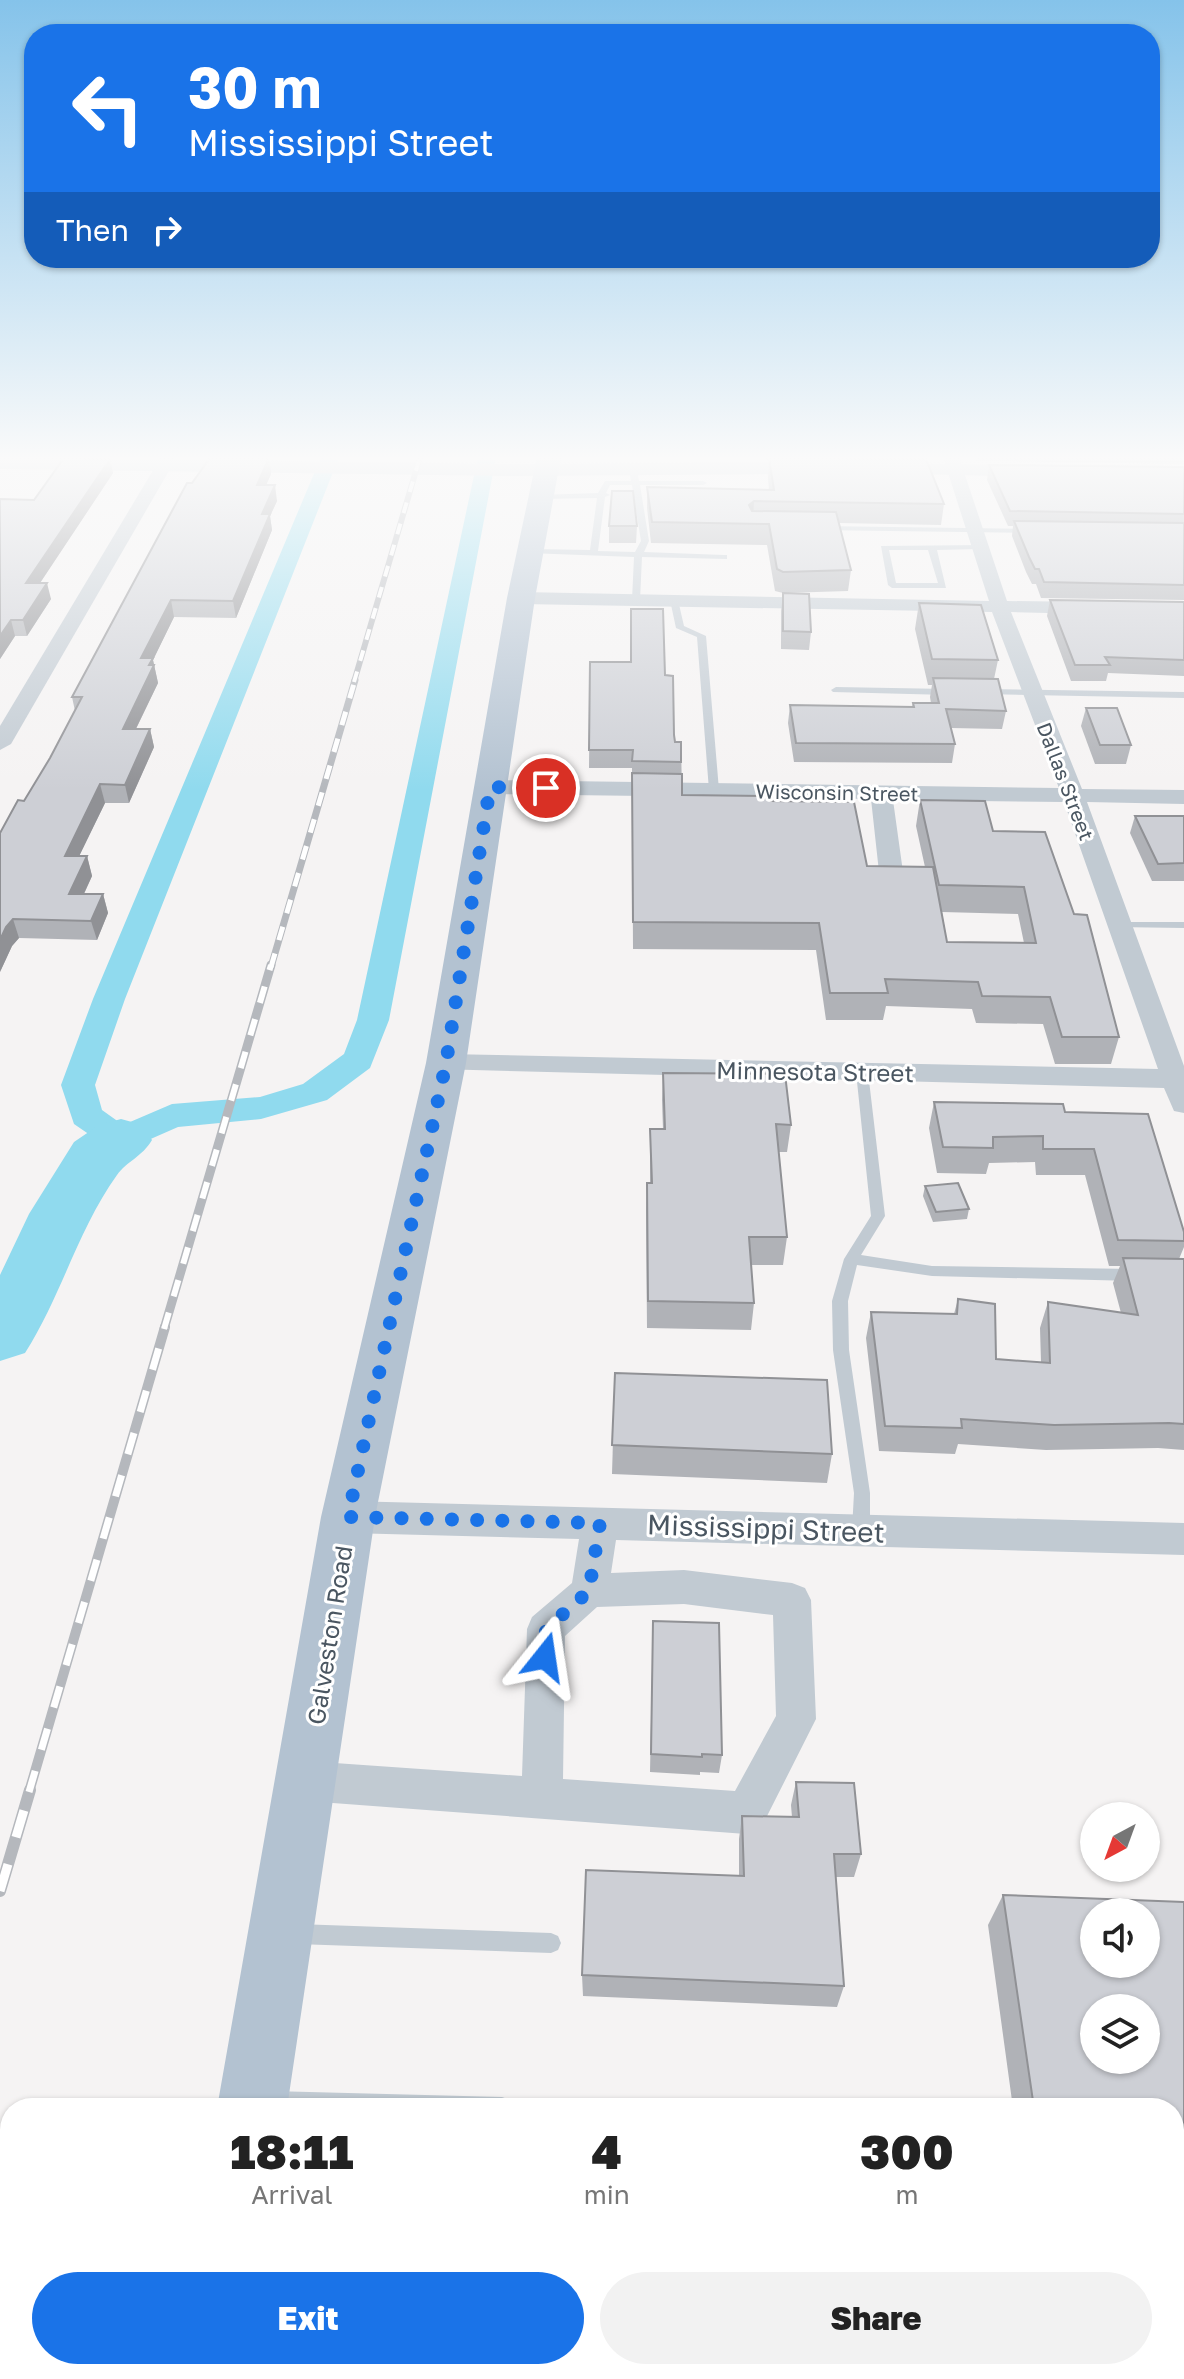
<!DOCTYPE html>
<html lang="en">
<head>
<meta charset="utf-8">
<style>
	body { margin:0; font-family:"Golos Text",sans-serif; background:#f2f2f2; color:#222; height:100vh; display:flex; flex-direction:column; font-size:30px; white-space:nowrap }
	* { box-sizing:border-box; margin:0 }
	p { font-size:26px; color:#767676 }
	.icon { flex:none; width:44px; height:44px; fill:none; stroke:currentColor; stroke-width:2; stroke-linecap:round; stroke-linejoin:round }
	.map { position:relative; flex:1; overflow:hidden }
	.drawer { position:absolute; left:0px; top:2098px; width:1184px; height:282px; display:flex; flex-direction:column; background:#fff; border-radius:32px 32px 0 0; box-shadow:0 2px 6px #0004 }
	.drawer>* { flex:none }
	.top-card { position:absolute; left:24px; top:24px; width:1136px; height:244px; border-radius:32px; box-shadow:0 2px 6px #0004; background:#1a73e8; color:#fff; overflow:hidden }
	.needle { width:52px; rotate:221deg }
	.fabs { position:absolute; left:1080px; top:1802px; display:grid; gap:16px }
	.fabs a { display:grid; place-items:center; width:80px; height:80px; border-radius:50%; background:#fff; box-shadow:0 2px 6px #0004; font-size:40px }
	.pin { position:absolute; display:grid; place-items:center; width:68px; height:68px; color:#fff; margin:-34px; border:4px solid #fff; border-radius:50%; box-shadow:0 2px 8px #0007 }
	.me { position:absolute; width:88px; margin:-44px; rotate:15deg; stroke-linejoin:round; filter:drop-shadow(0 0 6px #0008) }
	.turn { display:flex; align-items:center; gap:28px; height:168px; padding:0 32px; font-size:36px }
	.turn .icon { width:104px; height:104px; stroke-width:2.5 }
	.turn b { display:block; font-size:56px; line-height:68px }
	.then { display:flex; align-items:center; height:76px; padding:0 32px; background:#0003; gap:16px; font-size:30px }
	.eta { display:flex; justify-content:space-evenly; align-items:center; height:136px; text-align:center }
	.eta b { font-size:48px; font-weight:800; line-height:56px }
	.primary-button { display:flex; gap:16px; margin-top:auto; padding:16px 32px }
	.primary-button a { flex:1; height:92px; border-radius:48px; background:#1a73e8; color:#fff; font-size:32px; font-weight:800; line-height:92px; text-align:center }
	.primary-button a+a { background:#f2f2f2; color:#222 }
	.map>svg:first-child { display:block }
	.lines { fill:none; stroke-linecap:round; stroke-linejoin:round }
	.canal { fill:#90daee; fill-rule:evenodd }
	.river { fill:#90daee; fill-rule:evenodd }
	.service { fill:#c1cad2; fill-rule:evenodd }
	.minor { fill:#c1cad2; fill-rule:evenodd }
	.tertiary { fill:#c1cad2; fill-rule:evenodd }
	.primary { fill:#b3c2d1; fill-rule:evenodd }
	.rail-far4-casing { stroke:#b5b8bd; stroke-width:6 }
	.rail-far3-casing { stroke:#b5b8bd; stroke-width:7 }
	.rail-far2-casing { stroke:#b5b8bd; stroke-width:9 }
	.rail-far1-casing { stroke:#b5b8bd; stroke-width:10 }
	.rail-casing { stroke:#b5b8bd; stroke-width:12 }
	.rail-far4 { stroke:#fff; stroke-width:4; stroke-dasharray:11; stroke-linecap:butt }
	.rail-far3 { stroke:#fff; stroke-width:5; stroke-dasharray:14; stroke-linecap:butt }
	.rail-far2 { stroke:#fff; stroke-width:6; stroke-dasharray:17; stroke-linecap:butt }
	.rail-far1 { stroke:#fff; stroke-width:7; stroke-dasharray:22; stroke-linecap:butt }
	.rail { stroke:#fff; stroke-width:9; stroke-dasharray:28; stroke-linecap:butt }
	.wall { fill:#b0b2b7; fill-rule:evenodd }
	.shaded-wall { fill:#909195 }
	.building { fill:#cdcfd5; stroke:#909195; stroke-width:2; fill-rule:evenodd }
	.route { stroke:#1a73e8; stroke-width:14; stroke-dasharray:0 25.2 }
	.labels { text-anchor:middle; dominant-baseline:central; stroke-width:6; stroke-linejoin:round; paint-order:stroke }
	.far-street-label { font-size:20px; fill:#4a5661; stroke:#fff }
	.street-label { font-size:24px; fill:#4a5661; stroke:#fff }
	.near-street-label { font-size:28px; fill:#4a5661; stroke:#fff }
</style>
</head>
<body>
<div class="map">
<svg width="1184" height="2379" viewBox="0 0 1184 2379">
	<rect width="100%" height="100%" fill="#f5f3f3"/>
	<g class="lines">
		<polygon class="canal" points="321,457 339,457 125,999 95,1085 102,1110 123,1125 172,1104 260,1097 303,1084 344,1054 357,1020 478,457 496,457 389,1020 370,1068 327,1100 261,1119 178,1127 121,1152 109,1148 74,1124 61,1085 93,999"/>
		<path class="river" d="M 121,1119 L 143,1125 L 152,1140 C 142,1157 127,1161 117,1175 C 78,1229 61,1297 25,1353 L 0,1361 L 0,1275 L 29,1214 L 74,1142 L 99,1125 Z"/>
		<g class="service">
			<path d="M 634,473 L 638,475 L 639,481 L 703,481 L 707,483 L 703,485 L 640,485 L 649,541 L 644,552 L 724,555 L 727,555 L 727,559 L 642,557 L 640,600 L 636,603 L 632,600 L 634,557 L 528,553 L 527,551 L 531,549 L 590,550 L 597,498 L 542,499 L 539,499 L 539,495 L 598,493 L 605,481 L 631,481 L 630,475 ZM 610,485 L 632,485 L 641,541 L 635,552 L 598,551 L 605,497 L 610,495 L 606,493 Z"/>
			<polygon points="820,526 1032,529 1036,531 1032,533 817,530 816,528"/>
			<path d="M 983,545 L 984,547 L 980,549 L 937,550 L 946,588 L 892,588 L 888,585 L 881,546 ZM 889,550 L 928,550 L 938,583 L 896,583 Z"/>
			<polygon points="674,597 678,600 684,626 706,636 719,790 714,793 709,790 697,637 676,628 670,600"/>
			<polygon points="836,687 948,689 953,692 948,695 833,692 831,690"/>
			<polygon points="984,689 1184,692 1184,698 981,694 979,692"/>
			<polygon points="1119,922 1184,922 1184,928 1115,927 1113,925"/>
			<polygon points="862,1068 868,1072 885,1216 861,1255 932,1266 1134,1269 1139,1271 1141,1275 1139,1279 1134,1281 932,1276 857,1265 848,1301 849,1350 870,1493 870,1530 867,1535 861,1537 855,1535 852,1530 854,1493 833,1350 832,1301 844,1259 871,1216 856,1072"/>
			<polygon points="297,1924 551,1933 558,1936 561,1943 558,1950 551,1953 297,1944 290,1941 287,1934 290,1927"/>
			<polygon points="271,2091 502,2097 510,2100 513,2108 262,2108 260,2102 263,2094"/>
			<polygon points="939,2370 963,2370 964,2379 940,2379"/>
		</g>
		<g class="minor">
			<polygon points="161,457 177,457 11,744 0,750 0,726"/>
			<polygon points="943,457 959,457 1007,601 1090,602 1099,608 1090,614 1011,612 1082,789 1184,790 1184,804 1087,802 1184,1066 1184,1113 1174,1111 1164,1088 436,1069 432,1063 436,1057 446,1054 1158,1069 1064,802 893,800 903,872 891,879 879,872 871,799 490,794 479,787 490,780 1059,788 992,612 521,604 512,598 521,592 989,601"/>
			<path d="M 348,1501 L 1184,1523 L 1184,1555 L 616,1540 L 611,1573 L 684,1570 L 792,1583 L 805,1588 L 811,1600 L 816,1719 L 761,1828 L 746,1834 L 306,1801 L 291,1795 L 285,1781 L 291,1767 L 306,1761 L 522,1776 L 527,1629 L 532,1617 L 572,1583 L 579,1539 L 348,1533 L 335,1528 L 330,1517 L 335,1506 ZM 684,1604 L 773,1615 L 776,1716 L 735,1791 L 563,1779 L 565,1636 L 597,1607 Z"/>
		</g>
		<g class="tertiary">
			<polygon points="0,457 508,464 818,462 828,468 818,474 508,476 0,469"/>
			<polygon points="882,463 1038,465 1048,471 1038,477 875,473 872,469"/>
		</g>
		<g class="primary">
			<polygon points="537,457 561,457 535,598 466,1063 375,1517 287,2108 217,2108 321,1517 426,1063 507,598"/>
			<polygon points="173,2370 251,2370 249,2379 171,2379"/>
		</g>
		<defs>
			<polyline id="rail-far4" points="354,682 420,457"/>
			<polyline id="rail-far3" points="271,967 355,680"/>
			<polyline id="rail-far2" points="164,1329 271,965"/>
			<polyline id="rail-far1" points="29,1792 165,1327"/>
			<polyline id="rail" points="0,1891 30,1790"/>
		</defs>
		<use href="#rail-far4" class="rail-far4-casing"/>
		<use href="#rail-far3" class="rail-far3-casing"/>
		<use href="#rail-far2" class="rail-far2-casing"/>
		<use href="#rail-far1" class="rail-far1-casing"/>
		<use href="#rail" class="rail-casing"/>
		<use href="#rail-far4" class="rail-far4"/>
		<use href="#rail-far3" class="rail-far3"/>
		<use href="#rail-far2" class="rail-far2"/>
		<use href="#rail-far1" class="rail-far1"/>
		<use href="#rail" class="rail"/>
	</g>
	<g class="wall">
		<polygon points="765,457 918,457 918,459 944,504 941,525 839,523 851,570 848,591 784,593 811,632 809,650 781,649 781,611 783,593 775,591 767,545 651,543 647,508 647,487 769,490 768,478 769,460 765,460"/>
		<polygon points="975,457 1184,457 1184,464 977,461"/>
		<polygon points="269,458 271,474 266,485 277,501 270,516 272,530 236,618 174,617 153,660 158,683 136,729 150,729 154,747 129,803 105,803 79,856 87,856 92,876 84,894 103,894 108,913 97,940 19,938 12,946 0,972 50,758 75,711 72,697 192,483"/>
		<polygon points="989,465 1184,467 1184,600 1041,598 1036,584 1032,584 1026,572 1012,536 1013,526 1008,526 987,480"/>
		<polygon points="113,473 40,583 51,599 27,636 15,636 0,659 0,499 34,500"/>
		<polygon points="609,526 637,526 636,543 609,543"/>
		<polygon points="1050,600 1184,602 1184,676 1108,673 1106,681 1071,681 1047,616"/>
		<polygon points="919,603 998,660 994,679 1006,711 1002,729 951,728 955,744 952,763 794,762 788,723 790,705 912,707 913,703 931,703 930,697 932,685 928,685 915,629"/>
		<path d="M 590,662 L 665,675 L 675,742 L 681,742 L 682,795 L 771,801 L 867,866 L 925,867 L 916,826 L 920,800 L 993,831 L 1119,1037 L 1111,1064 L 1055,1064 L 1043,1024 L 976,1023 L 972,1009 L 886,1006 L 883,1020 L 826,1020 L 816,950 L 633,949 L 632,768 L 589,768 ZM 942,912 L 1018,914 L 1024,943 L 947,942 Z"/>
		<polygon points="1086,708 1131,745 1126,764 1095,764 1081,726"/>
		<polygon points="1135,816 1184,816 1184,881 1152,881 1130,833"/>
		<polygon points="663,1073 791,1125 787,1152 778,1152 787,1237 783,1265 751,1265 754,1303 751,1330 647,1328 646,1211 647,1183 650,1183 650,1129 663,1129 662,1100"/>
		<polygon points="934,1102 1065,1112 1184,1232 1184,1247 1179,1259 1184,1259 1184,1450 1158,1448 1046,1450 958,1444 955,1454 879,1451 866,1338 871,1312 954,1314 958,1299 996,1359 1041,1362 1040,1328 1048,1302 1121,1313 1113,1283 1120,1266 1109,1266 1085,1175 1036,1175 1035,1162 989,1163 986,1174 937,1173 929,1128"/>
		<polygon points="925,1186 969,1209 967,1219 933,1222 923,1196"/>
		<polygon points="615,1373 832,1454 827,1483 612,1474"/>
		<polygon points="653,1621 722,1755 719,1773 700,1772 700,1775 650,1772"/>
		<polygon points="796,1782 861,1854 854,1877 836,1877 844,1986 837,2007 583,1996 582,1975 739,1876 739,1839 742,1816 792,1817 791,1805"/>
		<polygon points="1003,1895 1184,1902 1184,2214 1174,2213 1174,2108 1013,2108 988,1925"/>
	</g>
	<g class="shaded-wall">
		<polygon points="269,458 271,474 259,501 257,485"/>
		<polygon points="110,459 113,473 30,598 26,583"/>
		<polygon points="275,485 277,501 270,516 272,530 236,618 233,601 262,514"/>
		<polygon points="754,501 753,522 749,505"/>
		<polygon points="47,583 51,599 27,636 23,620"/>
		<polygon points="171,600 174,617 153,660 158,683 127,747 123,729 141,658"/>
		<polygon points="11,620 15,636 0,659 0,636"/>
		<polygon points="150,729 154,747 129,803 125,785"/>
		<polygon points="100,784 105,803 70,875 65,856"/>
		<polygon points="87,856 92,876 75,913 69,894"/>
		<polygon points="103,894 108,913 97,940 91,921"/>
		<polygon points="13,919 19,938 12,946 0,972 0,940 6,927"/>
	</g>
	<g class="building">
		<polygon points="64,458 110,459 26,583 47,583 23,620 11,620 0,636 0,499 34,500"/>
		<polygon points="210,458 269,458 257,485 275,485 262,514 270,514 233,601 171,600 141,658 153,658 149,665 154,665 123,729 150,729 125,785 100,784 65,856 87,856 69,894 103,894 91,921 13,919 6,927 0,940 0,833 18,800 24,801 50,758 82,697 72,697 187,483 192,483"/>
		<polygon points="769,458 926,459 944,504 754,501 749,505 752,511 836,512 851,570 783,572 777,569 769,524 652,522 647,487 774,490"/>
		<polygon points="989,465 1184,467 1184,514 1010,511"/>
		<polygon points="612,491 633,491 637,526 609,526"/>
		<polygon points="1014,521 1184,523 1184,585 1044,582 1039,569 1035,569 1029,557"/>
		<polygon points="783,593 809,594 811,632 783,631"/>
		<polygon points="1050,600 1184,602 1184,660 1105,657 1110,665 1075,665"/>
		<polygon points="919,603 981,605 998,660 932,659"/>
		<polygon points="631,609 663,609 665,675 673,676 674,735 675,742 681,742 681,762 632,761 633,750 589,750 590,662 631,662"/>
		<polygon points="933,678 998,679 1006,711 946,709 955,744 796,743 790,705 914,707 913,703 939,703"/>
		<polygon points="1086,708 1117,708 1131,745 1100,745"/>
		<polygon points="632,773 682,774 682,795 770,796 771,801 854,802 867,866 933,867 947,942 1036,943 1024,887 939,885 920,800 985,801 993,831 1045,832 1074,914 1087,915 1119,1037 1062,1037 1050,997 982,996 978,982 885,979 888,993 830,993 819,923 633,922"/>
		<polygon points="1135,816 1184,816 1184,863 1158,864"/>
		<polygon points="663,1073 785,1074 791,1125 776,1124 787,1237 749,1237 754,1303 648,1301 647,1183 652,1183 650,1129 665,1129"/>
		<polygon points="934,1102 1063,1104 1065,1112 1148,1114 1184,1232 1184,1241 1118,1240 1094,1149 1043,1149 1043,1136 993,1137 993,1148 943,1147"/>
		<polygon points="958,1183 969,1209 936,1212 925,1186"/>
		<polygon points="1123,1258 1184,1259 1184,1424 1169,1423 1054,1425 961,1419 962,1428 885,1426 871,1312 957,1314 958,1299 995,1304 996,1359 1050,1363 1048,1302 1138,1315"/>
		<polygon points="615,1373 827,1380 832,1454 612,1445"/>
		<polygon points="653,1621 719,1623 722,1755 702,1754 702,1757 651,1754"/>
		<polygon points="796,1782 854,1783 861,1854 834,1854 844,1986 582,1975 586,1870 744,1876 742,1816 799,1817"/>
		<path d="M 1003,1895 L 1184,1902 L 1184,2191 L 1174,2190 L 1174,2108 L 1034,2108 ZM 1094,1912 L 1146,1912 L 1146,1964 L 1094,1964 ZM 1094,2008 L 1146,2008 L 1146,2060 L 1094,2060 Z"/>
	</g>
	<linearGradient id="sky" x2="0" y2="1"><stop stop-color="#85c3ea"/><stop offset="0.58" stop-color="#fafafa"/><stop offset="1" stop-color="#fafafa" stop-opacity="0"/></linearGradient>
	<rect width="1184" height="790" fill="url(#sky)"/>
	<g class="lines">
		<polyline class="route" points="545,1657 546,1629 589,1591 600,1523 348,1517 446,1063 490,787 546,788"/>
	</g>
	<g class="labels">
		<g class="far-street-label">
			<text transform="translate(1066 781) rotate(69)">Dallas Street</text>
			<text transform="translate(837 792) rotate(1)">Wisconsin Street</text>
		</g>
		<g class="street-label">
			<text transform="translate(815 1071) rotate(1)">Minnesota Street</text>
			<text transform="translate(329 1635) rotate(-81)">Galveston Road</text>
		</g>
		<g class="near-street-label">
			<text transform="translate(766 1528) rotate(2)">Mississippi Street</text>
		</g>
	</g>
</svg>
<div class="fabs">
<a><svg class="needle" viewBox="-14 -14 28 28"><path d="M0-13l5 13h-10z" fill="#e53935"/><path d="M0 13l5-13h-10z" fill="#767676"/></svg></a>
<a><svg class="icon" aria-label="sound" viewBox="0 0 24 24"><path d="M4 9h4l5-4v14l-5-4H4zM17 9q2 3 0 6"/></svg></a>
<a><svg class="icon" aria-label="layers" viewBox="0 0 24 24"><path d="M12 4l9 5-9 5-9-5zM3 14l9 5 9-5"/></svg></a>
</div>
<div class="pin" style="left:546px;top:788px;background:#d93025"><svg class="icon" aria-label="arrive" viewBox="0 0 24 24"><path d="M6 21V4h12l-3 4 3 4H6"/></svg></div>
<svg class="me" style="left:545px;top:1657px" viewBox="-20 -20 40 40"><path d="M0-17L14 15 0 8-14 15z" fill="#1a73e8" stroke="#fff" stroke-width="4"/></svg>
<div class="top-card">
<div class="turn"><svg class="icon" aria-label="left" viewBox="0 0 24 24"><path d="M17 20v-9H6M10 6l-5 5 5 5"/></svg><div><b>30 m</b>Mississippi Street</div></div>
<div class="then">Then<svg class="icon" aria-label="right" viewBox="0 0 24 24"><path d="M7 20v-9h11M14 6l5 5-5 5"/></svg></div>
</div>
<section class="drawer">
<div class="eta">
<div><b>18:11</b><p>Arrival</p></div>
<div><b>4</b><p>min</p></div>
<div><b>300</b><p>m</p></div>
</div>
<div class="primary-button"><a>Exit</a><a>Share</a></div>
</section>
</div>
</body>
</html>
